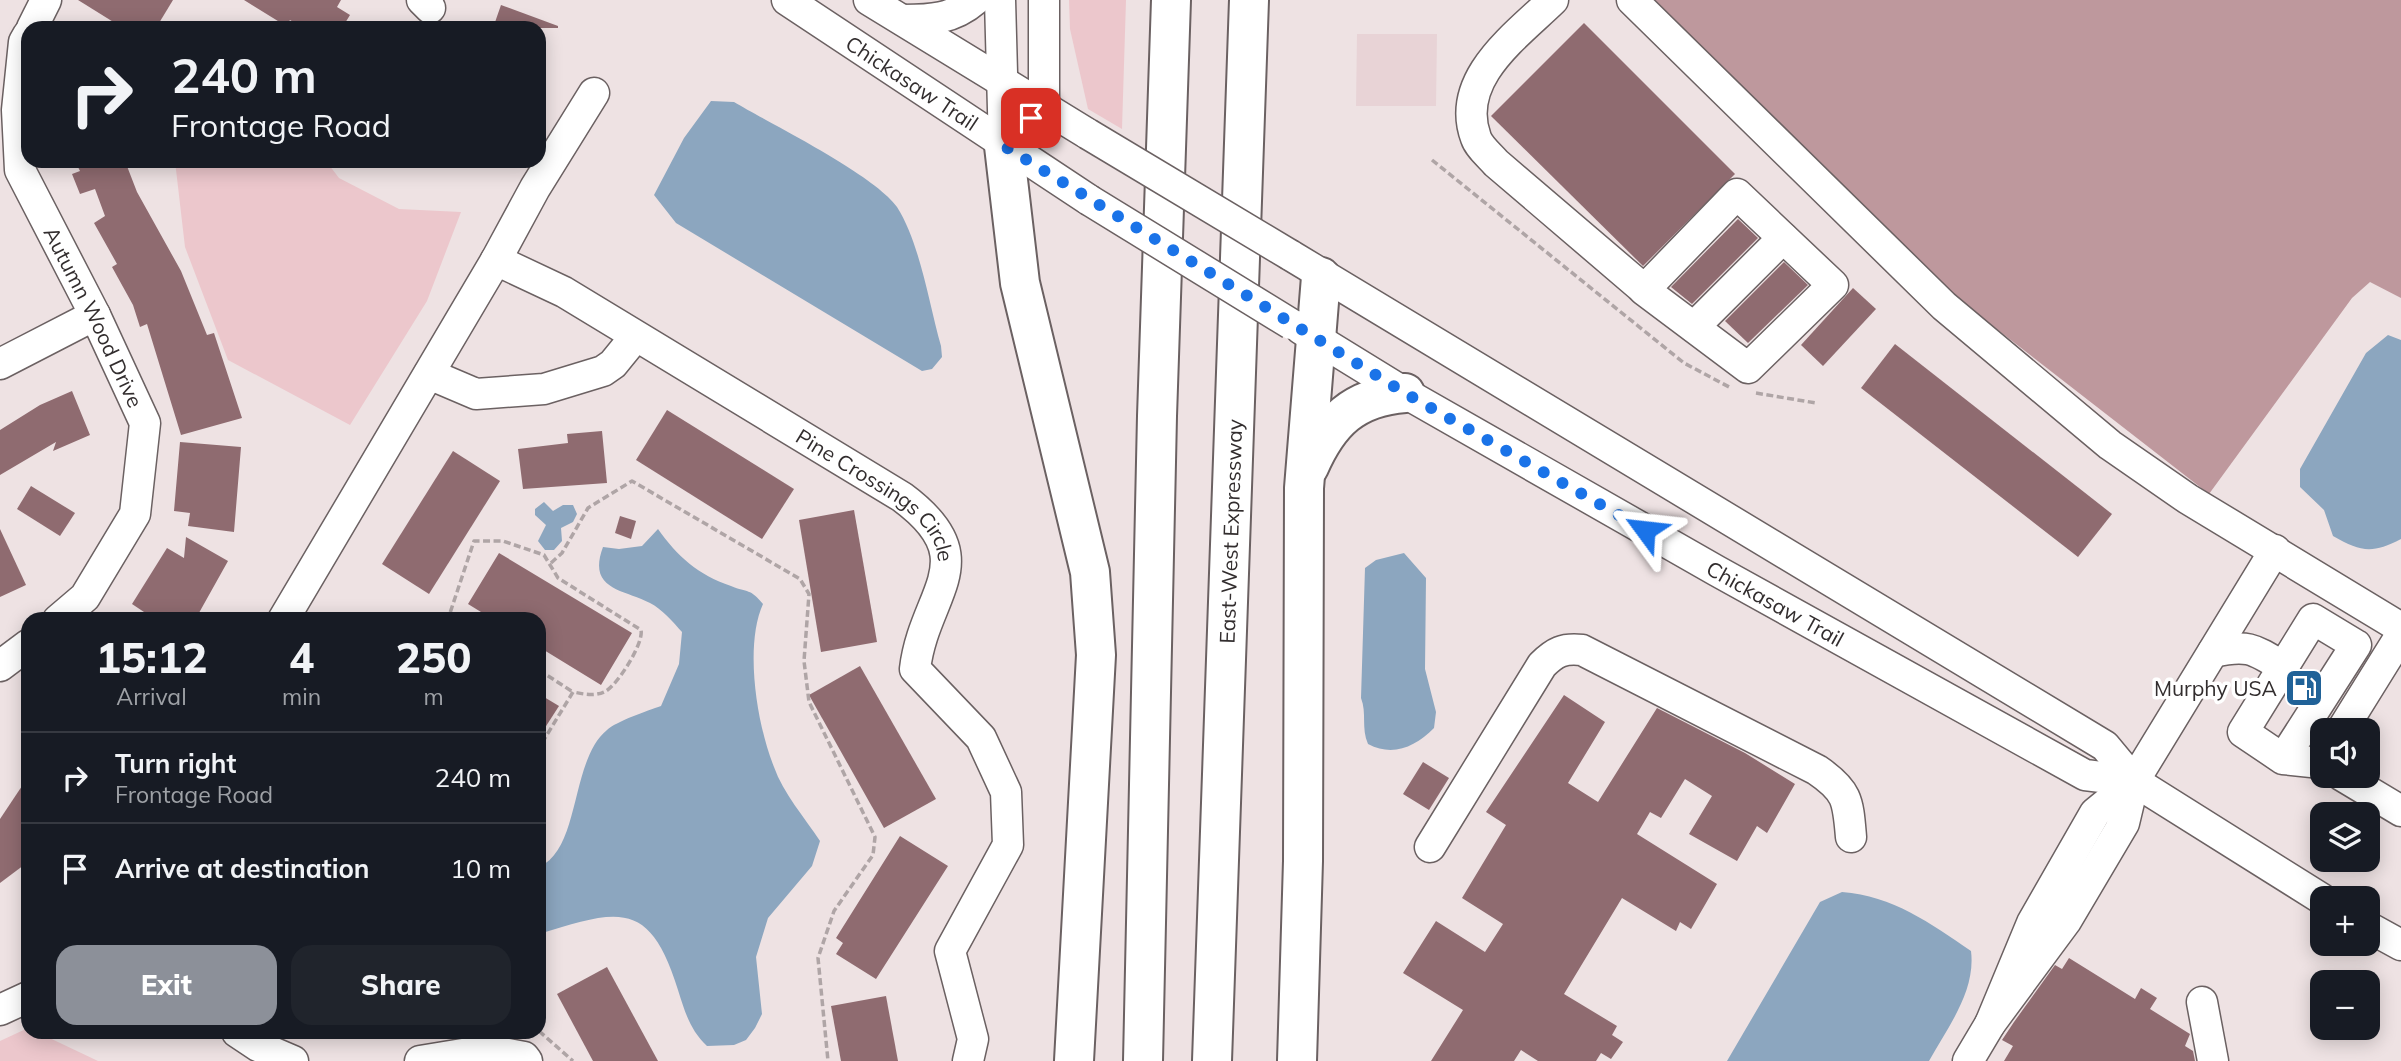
<!DOCTYPE html>
<html lang="en">
<head>
<meta charset="utf-8">
<style>
	body { margin:0; font-family:Mulish,sans-serif; background:#20242c; color:#f1f3f6; height:100vh; display:flex; flex-direction:column; font-size:26px; white-space:nowrap }
	* { box-sizing:border-box; margin:0 }
	p { font-size:23px; color:#9ea1a6 }
	.icon { flex:none; width:38px; height:38px; fill:none; stroke:currentColor; stroke-width:2; stroke-linecap:round; stroke-linejoin:round }
	.map { position:relative; flex:1; overflow:hidden }
	.sheet { position:absolute; left:21px; top:612px; width:525px; height:427px; display:flex; flex-direction:column; background:#171b24; border-radius:21px; box-shadow:0 4px 18px #0003 }
	.sheet>* { flex:none }
	.banner { position:absolute; left:21px; top:21px; width:525px; height:147px; border-radius:21px; box-shadow:0 4px 18px #0003; background:#171b24; color:#f1f3f6; overflow:hidden }
	.buttons { position:absolute; left:2310px; top:718px; display:grid; gap:14px }
	.buttons a { display:grid; place-items:center; width:70px; height:70px; border-radius:14px; background:#171b24; box-shadow:0 4px 18px #0003; font-size:35px }
	.pin { position:absolute; display:grid; place-items:center; width:60px; height:60px; color:#fff; margin:-30px; border-radius:14px; box-shadow:0 4px 10px #0006 }
	.me { position:absolute; width:77px; margin:-38px; rotate:300deg; stroke-linejoin:round; filter:drop-shadow(0 0 5px #0008) }
	.turn { display:flex; align-items:center; gap:24px; height:147px; padding:0 35px; font-size:32px }
	.turn .icon { width:91px; height:91px; stroke-width:2.5 }
	.turn b { display:block; font-size:49px; line-height:60px }
	.eta { display:flex; justify-content:space-evenly; align-items:center; height:119px; text-align:center }
	.eta b { font-size:42px; font-weight:800; line-height:49px }
	.cta { display:flex; gap:14px; margin-top:auto; padding:14px 35px }
	.cta a { flex:1; height:80px; border-radius:21px; background:#8c9099; color:#fff; font-size:28px; font-weight:800; line-height:80px; text-align:center }
	.cta a+a { background:#20242c; color:#f1f3f6 }
	ul { padding:0; list-style:none }
	li { display:flex; align-items:center; gap:21px; height:91px; padding:0 35px; border-top:2px solid #363941 }
	li div { flex:1 }
	li b { display:block; font-size:26px }
	li em { font-style:normal }
	.map>svg:first-child { display:block }
	.built { fill:#e8d3d6 }
	.green { fill:#ecc7cc }
	.forest { fill:#be989d }
	.water { fill:#8ca6bf }
	.building { fill:#8f6b70 }
	.lines { fill:none; stroke-linecap:round; stroke-linejoin:round }
	.minor-casing { stroke:#6b6162; stroke-width:33 }
	.highway-casing { stroke:#6b6162; stroke-width:42 }
	.path { stroke:#afa5a6; stroke-width:3.5; stroke-dasharray:7 3.5; stroke-linecap:butt }
	.minor { stroke:#fff; stroke-width:30 }
	.highway { stroke:#fff; stroke-width:38 }
	.minor-bridge-casing { stroke:#6b6162; stroke-width:33; stroke-linecap:butt }
	.minor-bridge { stroke:#fff; stroke-width:30 }
	.route { stroke:#1a73e8; stroke-width:12; stroke-dasharray:0 21.6 }
	.labels { text-anchor:middle; dominant-baseline:central; stroke-width:7; stroke-linejoin:round; paint-order:stroke }
	.street-label { font-size:21px; fill:#322d2e; stroke:#fff }
	.poi-label { font-size:21px; fill:#322d2e; stroke:#fff; text-anchor:end }
</style>
</head>
<body>
<div class="map">
<svg width="2401" height="1061" viewBox="0 0 2401 1061">
	<rect width="100%" height="100%" fill="#eee2e3"/>
	<polygon class="built" points="1357,34 1437,34 1436,106 1356,106"/>
	<g class="green">
		<polygon points="1069,0 1126,0 1122,129 1088,109 1070,29"/>
		<polygon points="175,161 326,161 339,178 399,209 461,212 427,301 350,425 228,360 185,247"/>
		<polygon points="28,1028 28,1032 39,1033 98,1061 0,1061 0,1041"/>
	</g>
	<polygon class="forest" points="1653,0 2401,0 2401,298 2370,282 2352,298 2209,494 1958,299"/>
	<g class="water">
		<path d="M 711,101 L 734,102 C 771,124 875,175 897,207 C 920,243 929,304 941,346 L 942,357 L 932,369 L 922,371 L 676,223 L 654,195 L 684,138 Z"/>
		<path d="M 2388,335 L 2401,340 L 2401,539 C 2372,554 2361,552 2333,536 L 2324,510 L 2300,487 L 2300,469 L 2366,353 Z"/>
		<polygon points="544,502 553,511 563,505 573,505 577,514 573,522 561,528 562,541 554,550 545,550 538,541 546,525 535,515 535,509"/>
		<path d="M 658,529 C 677,556 698,575 731,586 C 748,593 750,588 763,604 C 744,646 757,725 774,767 C 783,793 805,818 820,841 L 812,866 L 768,918 L 756,957 L 762,1014 L 755,1028 L 746,1040 L 734,1045 L 707,1046 C 690,1030 685,1012 678,990 C 650,899 619,909 539,934 L 539,867 C 581,849 570,760 607,730 C 617,721 647,711 661,706 L 679,664 L 682,632 C 673,622 662,609 650,603 C 623,589 587,590 603,547 L 619,549 L 642,546 Z"/>
		<path d="M 1404,553 L 1426,578 L 1425,669 L 1436,712 L 1434,728 C 1415,747 1393,757 1368,744 C 1361,728 1367,713 1361,698 L 1365,568 L 1376,560 Z"/>
		<path d="M 1842,892 C 1893,896 1930,923 1971,951 C 1976,991 1948,1027 1929,1061 L 1727,1061 L 1820,902 Z"/>
	</g>
	<g class="building">
		<polygon points="78,0 173,0 156,28 123,28"/>
		<polygon points="244,0 341,0 337,7 350,15 342,28 303,28 290,20 286,26"/>
		<polygon points="501,5 558,26 558,28 493,28"/>
		<polygon points="1584,23 1735,174 1643,266 1491,116"/>
		<polygon points="75,161 125,161 137,192 181,271 207,335 214,333 242,418 181,435 147,324 140,327 133,305 112,267 117,264 94,223 105,216 95,189 80,194 72,174 80,171"/>
		<polygon points="1738,219 1758,238 1692,304 1671,287"/>
		<polygon points="1784,262 1808,285 1748,343 1725,321"/>
		<polygon points="1853,288 1876,309 1823,366 1801,345"/>
		<polygon points="1895,344 2112,514 2078,557 1861,388"/>
		<polygon points="72,391 90,435 53,451 56,442 0,475 0,430 40,405"/>
		<polygon points="667,410 794,489 762,539 636,460"/>
		<polygon points="602,431 607,483 523,489 518,449 568,443 567,434"/>
		<polygon points="180,442 241,447 234,532 188,526 190,513 174,511"/>
		<polygon points="453,451 500,481 429,594 382,564"/>
		<polygon points="31,486 75,513 60,536 17,509"/>
		<polygon points="854,510 877,642 821,652 799,520"/>
		<polygon points="620,516 636,521 631,539 615,533"/>
		<polygon points="0,529 26,585 0,597"/>
		<polygon points="186,537 228,561 195,620 156,620 132,604 167,548 184,558"/>
		<polygon points="499,553 632,633 601,685 539,647 539,620 494,620 468,604"/>
		<polygon points="860,666 936,799 884,828 809,695"/>
		<polygon points="539,694 559,706 539,737"/>
		<polygon points="1564,695 1605,722 1568,783 1598,802 1657,708 1745,753 1795,784 1767,833 1757,826 1737,861 1689,834 1712,796 1685,779 1661,818 1650,812 1637,834 1717,884 1691,929 1680,922 1676,931 1622,898 1564,994 1617,1026 1612,1035 1623,1042 1611,1059 1601,1053 1596,1061 1538,1061 1521,1050 1514,1061 1431,1061 1463,1010 1403,973 1436,921 1485,952 1503,924 1462,898 1506,825 1486,812"/>
		<polygon points="1423,762 1449,778 1429,810 1403,794"/>
		<polygon points="28,777 28,862 0,883 0,819"/>
		<polygon points="900,836 948,866 876,979 836,954 843,943 836,938"/>
		<polygon points="2069,958 2135,999 2141,988 2157,998 2150,1009 2190,1034 2185,1046 2193,1051 2195,1061 2004,1061 2013,1046 2002,1040 2014,1022 2055,965 2062,969"/>
		<polygon points="607,967 658,1061 593,1061 557,994"/>
		<polygon points="886,996 898,1061 841,1061 831,1006"/>
	</g>
	<g class="lines">
		<defs>
			<g id="minor">
				<polyline points="422,0 430,8"/>
				<path id="s1" d="M 787,0 L 1089,200"/>
				<polyline points="869,0 1088,134"/>
				<polyline points="1000,0 1004,146"/>
				<path d="M 1553,0 C 1516,36 1454,79 1476,138 C 1479,147 1490,156 1496,163 L 1640,286 L 1644,290 L 1748,368 L 1833,285 L 1737,194 L 1644,290"/>
				<polyline points="1632,0 1944,306 2110,445 2188,499 2401,628"/>
				<path d="M 903,20 C 931,20 953,19 975,0"/>
				<polyline points="32,28 46,0"/>
				<path id="s2" d="M 28,35 L 24,42 L 17,110 L 20,170 L 95,315 L 145,423 L 135,514 L 85,597 L 58,620"/>
				<polyline points="1004,146 1044,105 1044,0"/>
				<polyline points="1290,255 2105,746 2134,781 2322,899"/>
				<path id="s3" d="M 496,260 L 564,292 L 902,497 C 987,560 924,592 915,669 L 981,738 L 1006,792 L 1008,845 L 950,951 L 973,1039 L 968,1061"/>
				<polyline points="1694,327 1783,238"/>
				<path id="s4" d="M 1301,329 L 1405,393 L 1717,571 L 2085,775 L 2134,781"/>
				<polyline points="0,364 95,315"/>
				<polyline points="429,374 476,394 544,389 603,371 613,364 635,337"/>
				<polyline points="283,620 496,260 535,188 594,93"/>
				<path d="M 2213,652 C 2248,644 2254,649 2283,667"/>
				<polyline points="0,666 28,645"/>
				<polyline points="2342,730 2401,635"/>
				<polyline points="2283,759 2356,645 2313,619 2243,732 2283,759 2321,763"/>
				<polyline points="2341,775 2401,811"/>
				<path d="M 1430,847 L 1542,665 C 1555,652 1563,648 1582,650 L 1817,770 C 1848,791 1848,801 1851,837"/>
				<polyline points="2368,927 2401,945"/>
				<polyline points="2202,1002 2213,1061"/>
				<polyline points="0,1010 28,997"/>
				<polyline points="1990,1024 2032,923 2095,813 2134,781 2275,550"/>
				<polyline points="237,1032 258,1046 293,1061"/>
				<polyline points="420,1061 487,1050 524,1057 527,1061"/>
				<polyline points="1968,1061 1990,1024 2066,921 2124,823 2134,781"/>
			</g>
			<g id="highway">
				<polyline points="1004,146 1020,283 1090,572 1096,655 1074,1061"/>
				<path d="M 1309,467 C 1329,421 1354,397 1405,393"/>
				<polyline points="1143,1061 1157,416 1171,0"/>
				<path id="s5" d="M 1212,1061 L 1249,0"/>
				<polyline points="1297,1061 1303,861 1304,488 1321,277"/>
			</g>
		</defs>
		<use href="#minor" class="minor-casing"/>
		<use href="#highway" class="highway-casing"/>
		<g class="path">
			<polyline points="1432,160 1684,363 1731,388"/>
			<polyline points="1756,393 1816,403"/>
			<polyline points="551,563 562,553 588,508 632,481 800,579 809,594 804,661 809,702 875,837 873,855 834,911 818,958 828,1061"/>
			<path d="M 454,620 L 449,616 L 474,541 L 503,541 L 544,555 L 558,578 L 641,630 C 644,643 618,684 606,691 C 595,697 584,694 573,692 L 539,748"/>
			<polyline points="539,670 573,692"/>
			<polyline points="539,1031 573,1061"/>
		</g>
		<use href="#minor" class="minor"/>
		<use href="#highway" class="highway"/>
		<defs>
			<g id="minor-bridge">
				<polyline points="1088,134 1290,255"/>
				<polyline points="1089,200 1291,324"/>
			</g>
		</defs>
		<use href="#minor-bridge" class="minor-bridge-casing"/>
		<use href="#minor-bridge" class="minor-bridge"/>
	</g>
	<g class="lines">
		<polyline class="route" points="1031,118 1004,146 1405,393 1645,530"/>
	</g>
	<defs>
		<symbol id="fuel-square" viewBox="-11 -11 22 22"><rect x="-9" y="-9" width="18" height="18" rx="4" fill="#206298" stroke="#fff"/><path d="M-5.5-6h7V0h2V4h1.3V-2.5L3-4.5l.8-.8L6-3V5H2.5V1h-1V6h-7ZM-4.2-4.7v3.2H.2V-4.7Z" fill="#fff"/></symbol>
	</defs>
	<g fill-rule="evenodd">
		<use href="#fuel-square" x="2282" y="666" width="44" height="44"/>
	</g>
	<g class="labels">
		<g class="street-label">
			<text stroke="none"><textPath href="#s1" startOffset="150">Chickasaw Trail</textPath></text>
			<text stroke="none"><textPath href="#s2" startOffset="301">Autumn Wood Drive</textPath></text>
			<text stroke="none"><textPath href="#s3" startOffset="450">Pine Crossings Circle</textPath></text>
			<text stroke="none"><textPath href="#s5" startOffset="530">East-West Expressway</textPath></text>
			<text stroke="none"><textPath href="#s4" startOffset="548">Chickasaw Trail</textPath></text>
		</g>
		<g class="poi-label">
			<text x="2277" y="688">Murphy USA</text>
		</g>
	</g>
</svg>
<div class="buttons">
<a><svg class="icon" aria-label="sound" viewBox="0 0 24 24"><path d="M4 9h4l5-4v14l-5-4H4zM17 9q2 3 0 6"/></svg></a>
<a><svg class="icon" aria-label="layers" viewBox="0 0 24 24"><path d="M12 4l9 5-9 5-9-5zM3 14l9 5 9-5"/></svg></a>
<a>+</a>
<a>−</a>
</div>
<div class="pin" style="left:1031px;top:118px;background:#d93025"><svg class="icon" aria-label="arrive" viewBox="0 0 24 24"><path d="M6 21V4h12l-3 4 3 4H6"/></svg></div>
<svg class="me" style="left:1645px;top:530px" viewBox="-20 -20 40 40"><path d="M0-17L14 15 0 8-14 15z" fill="#1a73e8" stroke="#fff" stroke-width="4"/></svg>
<div class="banner">
<div class="turn"><svg class="icon" aria-label="right" viewBox="0 0 24 24"><path d="M7 20v-9h11M14 6l5 5-5 5"/></svg><div><b>240 m</b>Frontage Road</div></div>
</div>
<section class="sheet">
<div class="eta">
<div><b>15:12</b><p>Arrival</p></div>
<div><b>4</b><p>min</p></div>
<div><b>250</b><p>m</p></div>
</div>
<ul>
<li><svg class="icon" aria-label="right" viewBox="0 0 24 24"><path d="M7 20v-9h11M14 6l5 5-5 5"/></svg><div><b>Turn right</b><p>Frontage Road</p></div><em>240 m</em></li>
<li><svg class="icon" aria-label="arrive" viewBox="0 0 24 24"><path d="M6 21V4h12l-3 4 3 4H6"/></svg><div><b>Arrive at destination</b></div><em>10 m</em></li>
</ul>
<div class="cta"><a>Exit</a><a>Share</a></div>
</section>
</div>
</body>
</html>
